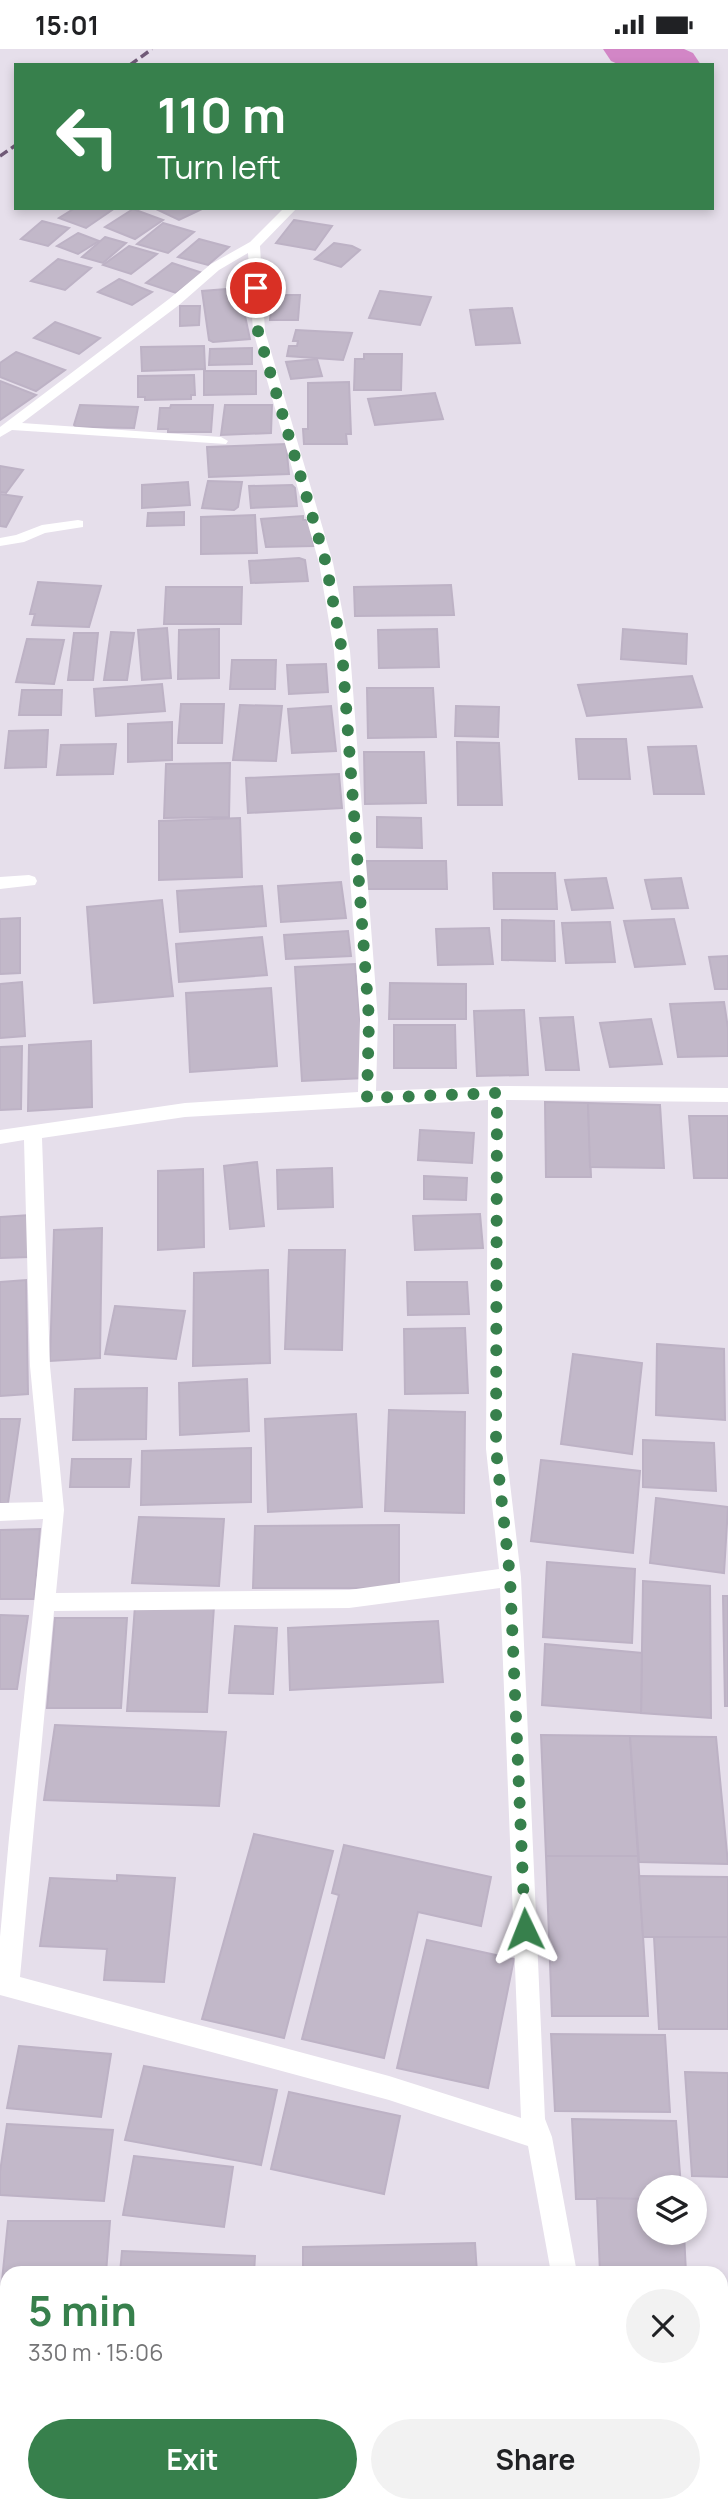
<!DOCTYPE html>
<html lang="en">
<head>
<meta charset="utf-8">
<style>
	body { margin:0; font-family:Manrope,sans-serif; background:#f2f2f2; color:#202124; height:100vh; display:flex; flex-direction:column; font-size:26px; white-space:nowrap }
	* { box-sizing:border-box; margin:0 }
	p { font-size:23px; color:#757577 }
	.icon { flex:none; width:38px; height:38px; fill:none; stroke:currentColor; stroke-width:2; stroke-linecap:round; stroke-linejoin:round }
	.map { position:relative; flex:1; overflow:hidden }
	.panel { position:absolute; left:0px; top:2217px; width:728px; height:247px; display:flex; flex-direction:column; background:#fff; border-radius:21px 21px 0 0; box-shadow:0 4px 10px #0003 }
	.panel>* { flex:none }
	.hud { position:absolute; left:14px; top:14px; width:700px; height:147px; border-radius:0px; box-shadow:0 4px 10px #0003; background:#37804c; color:#fff; overflow:hidden }
	.tools { position:absolute; left:637px; top:2126px; display:grid; gap:14px }
	.tools a { display:grid; place-items:center; width:70px; height:70px; border-radius:50%; background:#fff; box-shadow:0 4px 10px #0003; font-size:35px }
	.pin { position:absolute; display:grid; place-items:center; width:60px; height:60px; color:#fff; margin:-30px; border:4px solid #fff; border-radius:50%; box-shadow:0 2px 7px #0007 }
	.me { position:absolute; width:77px; margin:-38px; rotate:358deg; stroke-linejoin:round; filter:drop-shadow(0 0 5px #0008) }
	.turn { display:flex; align-items:center; gap:24px; height:147px; padding:0 28px; font-size:32px }
	.turn .icon { width:91px; height:91px; stroke-width:2.5 }
	.turn b { display:block; font-size:49px; line-height:60px }
	.round { display:grid; place-items:center; flex:none; width:74px; height:74px; border-radius:37px; background:#f2f2f2 }
	.overview { display:flex; align-items:center; justify-content:space-between; height:119px; padding:0 28px }
	h1 { font-size:42px; font-weight:700; line-height:52px; color:#37804c }
	.button { display:flex; gap:14px; margin-top:auto; padding:14px 28px }
	.button a { flex:1; height:80px; border-radius:42px; background:#37804c; color:#fff; font-size:28px; font-weight:700; line-height:80px; text-align:center }
	.button a+a { background:#f2f2f2; color:#202124 }
	.status { display:flex; justify-content:space-between; align-items:center; height:49px; padding:0 35px; background:#fff; direction:ltr }
	.status svg { height:19px; fill:currentColor }
	.map>svg:first-child { display:block }
	.lines { fill:none; stroke-linecap:round; stroke-linejoin:round }
	.river { fill:#d286c6; fill-rule:evenodd }
	.building { fill:#c2b8c9; stroke:#bdb2c5; stroke-width:2 }
	.minor { fill:#fff; fill-rule:evenodd }
	.rail { stroke:#705a77; stroke-width:3.5; stroke-dasharray:9 4.5; stroke-linecap:butt }
	.route { stroke:#37804c; stroke-width:12; stroke-dasharray:0 21.6 }
</style>
</head>
<body>
<div class="status"><b>15:01</b><svg viewBox="0 0 49 12"><path d="M0 12V9h3v3zM5 12V6h3v6zM10 12V3h3v9zM15 12V0h3v12zM26 1h20v11H26zM47 4h2v5h-2z"/></svg></div>
<div class="map">
<svg width="728" height="2463" viewBox="0 0 728 2463">
	<rect width="100%" height="100%" fill="#e6dfeb"/>
	<g class="lines">
		<polygon class="river" points="603,0 684,0 693,4 701,16 620,16 611,12"/>
	</g>
	<g class="building">
		<polygon points="75,159 115,159 86,179 59,169"/>
		<polygon points="154,159 204,159 179,171"/>
		<polygon points="133,160 163,171 135,190 105,178"/>
		<polygon points="294,171 332,177 315,201 276,194"/>
		<polygon points="42,172 69,179 48,197 21,190"/>
		<polygon points="163,174 194,183 168,204 137,195"/>
		<polygon points="78,184 99,192 78,205 57,197"/>
		<polygon points="105,188 126,194 103,214 82,208"/>
		<polygon points="199,190 229,198 208,216 178,208"/>
		<polygon points="334,194 352,197 360,201 341,218 315,210"/>
		<polygon points="129,197 157,205 131,225 103,216"/>
		<polygon points="58,210 91,219 65,241 31,232"/>
		<polygon points="172,214 203,224 176,244 146,234"/>
		<polygon points="119,230 152,243 132,256 98,243"/>
		<polygon points="239,239 250,290 213,293 209,291 202,242"/>
		<polygon points="380,242 431,248 420,276 369,269"/>
		<polygon points="272,246 300,246 298,271 270,271"/>
		<polygon points="180,257 200,257 199,276 180,277"/>
		<polygon points="512,259 520,294 476,296 470,261"/>
		<polygon points="55,273 100,289 79,305 34,289"/>
		<polygon points="296,281 352,284 343,311 287,307 289,297 297,297 298,292 293,292"/>
		<polygon points="204,297 205,320 142,322 141,298"/>
		<polygon points="252,299 252,315 209,316 210,300"/>
		<polygon points="16,303 65,321 36,342 0,328 0,314"/>
		<polygon points="364,305 402,305 401,341 354,341 355,310 364,310"/>
		<polygon points="317,310 322,327 291,330 286,313"/>
		<polygon points="204,322 256,322 256,345 204,346"/>
		<polygon points="194,326 195,346 191,346 191,350 145,351 145,348 138,348 138,327"/>
		<polygon points="0,332 36,346 0,371"/>
		<polygon points="349,333 351,385 346,385 347,395 304,395 303,380 308,380 308,334"/>
		<polygon points="435,344 443,370 375,376 368,350"/>
		<polygon points="80,356 138,358 134,379 76,378 74,376"/>
		<polygon points="171,356 213,356 211,383 168,383 168,380 158,380 160,359 170,359"/>
		<polygon points="225,356 272,356 271,384 221,386"/>
		<polygon points="286,395 289,425 209,428 207,398"/>
		<polygon points="0,417 23,421 6,444 0,443"/>
		<polygon points="208,432 242,433 238,458 234,461 202,459"/>
		<polygon points="188,433 190,456 142,459 142,436"/>
		<polygon points="292,436 295,439 297,457 251,459 249,437"/>
		<polygon points="0,445 22,448 6,478 0,477"/>
		<polygon points="184,463 184,476 147,477 148,464"/>
		<polygon points="255,466 257,504 201,505 201,468"/>
		<polygon points="303,467 303,471 309,471 314,497 266,498 261,470"/>
		<polygon points="299,509 305,511 308,532 251,534 249,512"/>
		<polygon points="38,533 101,537 89,578 32,576 35,565 30,565"/>
		<polygon points="451,536 454,566 355,567 354,538"/>
		<polygon points="166,538 242,538 241,575 164,575"/>
		<polygon points="167,579 171,629 142,631 138,581"/>
		<polygon points="219,580 219,629 178,630 179,581"/>
		<polygon points="437,580 439,618 379,619 378,581"/>
		<polygon points="623,580 687,585 686,615 621,610"/>
		<polygon points="111,583 134,584 127,631 104,631"/>
		<polygon points="74,584 98,584 93,631 68,631"/>
		<polygon points="27,590 64,591 54,635 16,633"/>
		<polygon points="232,611 276,611 275,640 230,640"/>
		<polygon points="326,615 328,643 289,645 287,616"/>
		<polygon points="692,627 702,658 587,667 578,636"/>
		<polygon points="162,635 165,662 96,667 94,640"/>
		<polygon points="367,639 433,639 436,688 368,689"/>
		<polygon points="22,641 62,641 61,666 19,666"/>
		<polygon points="181,655 224,655 222,694 178,694"/>
		<polygon points="240,656 282,657 276,712 233,711"/>
		<polygon points="331,657 336,702 292,704 288,660"/>
		<polygon points="456,657 499,658 498,688 455,687"/>
		<polygon points="172,673 172,711 128,713 128,675"/>
		<polygon points="48,681 46,718 5,719 9,682"/>
		<polygon points="576,690 626,690 630,730 579,730"/>
		<polygon points="457,693 499,694 502,756 458,756"/>
		<polygon points="116,695 113,725 57,726 61,696"/>
		<polygon points="696,697 704,745 654,745 648,698"/>
		<polygon points="364,703 424,703 426,754 365,755"/>
		<polygon points="230,714 229,768 164,769 166,715"/>
		<polygon points="339,725 342,759 248,764 246,729"/>
		<polygon points="377,768 421,769 422,799 377,798"/>
		<polygon points="240,769 242,828 159,831 159,772"/>
		<polygon points="366,812 446,812 447,840 365,840"/>
		<polygon points="493,824 555,824 557,860 494,860"/>
		<polygon points="606,829 613,859 572,861 565,831"/>
		<polygon points="681,829 688,859 652,860 645,831"/>
		<polygon points="341,833 346,869 281,873 278,837"/>
		<polygon points="262,837 266,877 180,883 177,842"/>
		<polygon points="162,851 173,947 94,954 87,858"/>
		<polygon points="20,869 20,924 0,925 0,870"/>
		<polygon points="674,870 685,915 635,918 624,872"/>
		<polygon points="502,871 554,872 555,912 502,911"/>
		<polygon points="610,873 615,913 566,914 562,874"/>
		<polygon points="489,879 493,915 438,916 436,880"/>
		<polygon points="348,882 351,907 286,910 284,886"/>
		<polygon points="262,888 267,926 179,933 176,895"/>
		<polygon points="728,907 728,940 715,940 709,908"/>
		<polygon points="355,915 365,1029 302,1032 295,918"/>
		<polygon points="22,933 25,987 0,989 0,935"/>
		<polygon points="390,934 466,935 466,970 389,970"/>
		<polygon points="271,939 277,1017 190,1023 186,944"/>
		<polygon points="724,953 728,979 728,1007 678,1008 670,955"/>
		<polygon points="524,961 528,1026 477,1027 474,962"/>
		<polygon points="573,968 579,1021 546,1021 540,969"/>
		<polygon points="651,970 662,1015 610,1018 600,974"/>
		<polygon points="394,976 455,976 456,1019 394,1019"/>
		<polygon points="91,992 92,1058 28,1062 29,996"/>
		<polygon points="22,997 21,1060 0,1061 0,998"/>
		<polygon points="545,1053 588,1054 591,1128 546,1128"/>
		<polygon points="588,1054 660,1056 664,1119 590,1118"/>
		<polygon points="689,1067 728,1067 728,1129 694,1129"/>
		<polygon points="420,1081 474,1084 472,1114 418,1111"/>
		<polygon points="257,1113 264,1177 230,1180 224,1117"/>
		<polygon points="332,1119 333,1158 278,1160 277,1121"/>
		<polygon points="203,1120 204,1198 158,1201 158,1122"/>
		<polygon points="424,1127 467,1129 466,1151 424,1150"/>
		<polygon points="480,1165 483,1199 415,1201 413,1167"/>
		<polygon points="30,1166 29,1208 0,1209 0,1168"/>
		<polygon points="102,1179 100,1309 50,1312 54,1181"/>
		<polygon points="289,1201 345,1201 342,1301 285,1300"/>
		<polygon points="268,1221 270,1314 193,1317 194,1224"/>
		<polygon points="26,1231 28,1345 0,1347 0,1233"/>
		<polygon points="407,1233 467,1233 469,1265 408,1266"/>
		<polygon points="115,1257 185,1262 176,1310 105,1305"/>
		<polygon points="465,1279 468,1344 405,1345 404,1280"/>
		<polygon points="657,1295 724,1300 725,1371 656,1366"/>
		<polygon points="573,1305 642,1314 632,1405 561,1395"/>
		<polygon points="247,1330 249,1382 180,1386 179,1334"/>
		<polygon points="147,1339 146,1390 73,1391 75,1340"/>
		<polygon points="389,1361 465,1363 464,1464 385,1462"/>
		<polygon points="356,1365 362,1458 268,1463 265,1370"/>
		<polygon points="0,1370 20,1370 8,1454 0,1454"/>
		<polygon points="643,1391 714,1394 716,1442 643,1438"/>
		<polygon points="251,1399 251,1453 141,1456 142,1402"/>
		<polygon points="72,1410 131,1410 129,1438 70,1438"/>
		<polygon points="541,1411 640,1422 633,1504 531,1492"/>
		<polygon points="656,1449 728,1458 724,1524 650,1514"/>
		<polygon points="139,1468 224,1470 219,1537 132,1534"/>
		<polygon points="399,1476 399,1539 253,1539 255,1477"/>
		<polygon points="40,1480 34,1550 0,1550 0,1481"/>
		<polygon points="547,1513 635,1520 632,1594 543,1588"/>
		<polygon points="643,1532 710,1537 711,1669 641,1664"/>
		<polygon points="723,1547 728,1547 728,1657 725,1657"/>
		<polygon points="135,1557 214,1557 207,1663 127,1662"/>
		<polygon points="0,1566 28,1567 17,1640 0,1640"/>
		<polygon points="55,1569 127,1569 121,1659 47,1659"/>
		<polygon points="438,1572 443,1633 290,1641 288,1579"/>
		<polygon points="235,1577 277,1579 273,1645 229,1644"/>
		<polygon points="545,1595 642,1604 641,1664 542,1656"/>
		<polygon points="55,1676 226,1683 219,1757 44,1751"/>
		<polygon points="541,1686 630,1687 638,1807 546,1807"/>
		<polygon points="630,1687 716,1688 728,1815 639,1813"/>
		<polygon points="254,1785 333,1802 284,1989 202,1970"/>
		<polygon points="344,1796 491,1828 481,1877 418,1863 384,2009 302,1990 339,1846 332,1844"/>
		<polygon points="546,1807 638,1807 648,1967 552,1967"/>
		<polygon points="117,1826 175,1829 164,1933 104,1931 107,1900 40,1897 50,1829 117,1832"/>
		<polygon points="639,1827 728,1828 728,1888 643,1888"/>
		<polygon points="654,1888 728,1888 728,1980 659,1980"/>
		<polygon points="427,1891 514,1910 488,2039 397,2019"/>
		<polygon points="551,1985 665,1986 670,2063 555,2062"/>
		<polygon points="19,1997 111,2005 101,2068 7,2059"/>
		<polygon points="144,2017 277,2041 261,2116 125,2091"/>
		<polygon points="685,2023 728,2024 728,2128 692,2127"/>
		<polygon points="289,2043 400,2067 384,2145 271,2120"/>
		<polygon points="572,2070 676,2072 681,2138 649,2138 649,2150 576,2150"/>
		<polygon points="7,2075 113,2081 104,2152 0,2146 0,2123"/>
		<polygon points="134,2107 233,2118 224,2178 123,2166"/>
		<polygon points="597,2149 649,2150 649,2184 684,2184 686,2224 600,2224"/>
		<polygon points="8,2172 110,2172 106,2224 7,2224 7,2304 0,2304 0,2252"/>
		<polygon points="475,2194 477,2224 303,2224 303,2198"/>
		<polygon points="122,2202 255,2207 254,2224 120,2224"/>
		<polygon points="721,2380 728,2381 728,2457 721,2457"/>
	</g>
	<g class="lines">
		<g class="minor">
			<path d="M 284,159 L 297,159 L 260,197 L 265,282 L 333,514 L 350,602 L 378,970 L 376,1042 L 497,1037 L 728,1039 L 728,1053 L 506,1051 L 506,1400 L 521,1528 L 545,2070 L 552,2088 L 577,2224 L 551,2224 L 528,2097 L 389,2051 L 0,1946 L 0,1888 L 9,1789 L 43,1470 L 0,1472 L 0,1454 L 43,1453 L 30,1317 L 24,1091 L 0,1095 L 0,1081 L 185,1054 L 358,1043 L 360,970 L 334,602 L 319,514 L 253,282 L 248,204 L 219,221 L 179,256 L 22,374 L 221,388 L 228,392 L 226,395 L 12,381 L 0,388 L 0,378 L 169,250 L 211,215 L 250,193 ZM 488,1051 L 486,1400 L 499,1520 L 349,1541 L 56,1544 L 64,1461 L 50,1317 L 42,1089 L 185,1068 ZM 500,1539 L 521,2069 L 389,2027 L 20,1928 L 54,1562 L 349,1559 Z"/>
			<polygon points="78,471 83,472 83,478 45,484 24,493 0,497 0,489 16,486 42,476"/>
			<polygon points="29,826 35,828 37,832 35,836 0,840 0,828"/>
			<rect x="721" y="2312" width="7" height="26"/>
			<polygon points="621,2457 649,2457 650,2463 622,2463"/>
		</g>
		<g class="rail">
			<polyline points="130,16 152,0"/>
			<polyline points="0,107 16,96"/>
		</g>
	</g>
	<g class="lines">
		<polyline class="route" points="256,239 258,282 326,514 342,602 369,970 367,1049 497,1044 496,1400 510,1528 525,1880"/>
	</g>
</svg>
<div class="tools">
<a><svg class="icon" aria-label="layers" viewBox="0 0 24 24"><path d="M12 4l9 5-9 5-9-5zM3 14l9 5 9-5"/></svg></a>
</div>
<div class="pin" style="left:256px;top:239px;background:#d93025"><svg class="icon" aria-label="arrive" viewBox="0 0 24 24"><path d="M6 21V4h12l-3 4 3 4H6"/></svg></div>
<svg class="me" style="left:525px;top:1880px" viewBox="-20 -20 40 40"><path d="M0-17L14 15 0 8-14 15z" fill="#37804c" stroke="#fff" stroke-width="4"/></svg>
<div class="hud">
<div class="turn"><svg class="icon" aria-label="left" viewBox="0 0 24 24"><path d="M17 20v-9H6M10 6l-5 5 5 5"/></svg><div><b>110 m</b>Turn left</div></div>
</div>
<section class="panel">
<div class="overview"><div><h1>5 min</h1><p>330 m · 15:06</p></div><a class="round"><svg class="icon" aria-label="close" viewBox="0 0 24 24"><path d="M6 6l12 12M18 6L6 18"/></svg></a></div>
<div class="button"><a>Exit</a><a>Share</a></div>
</section>
</div>
</body>
</html>
